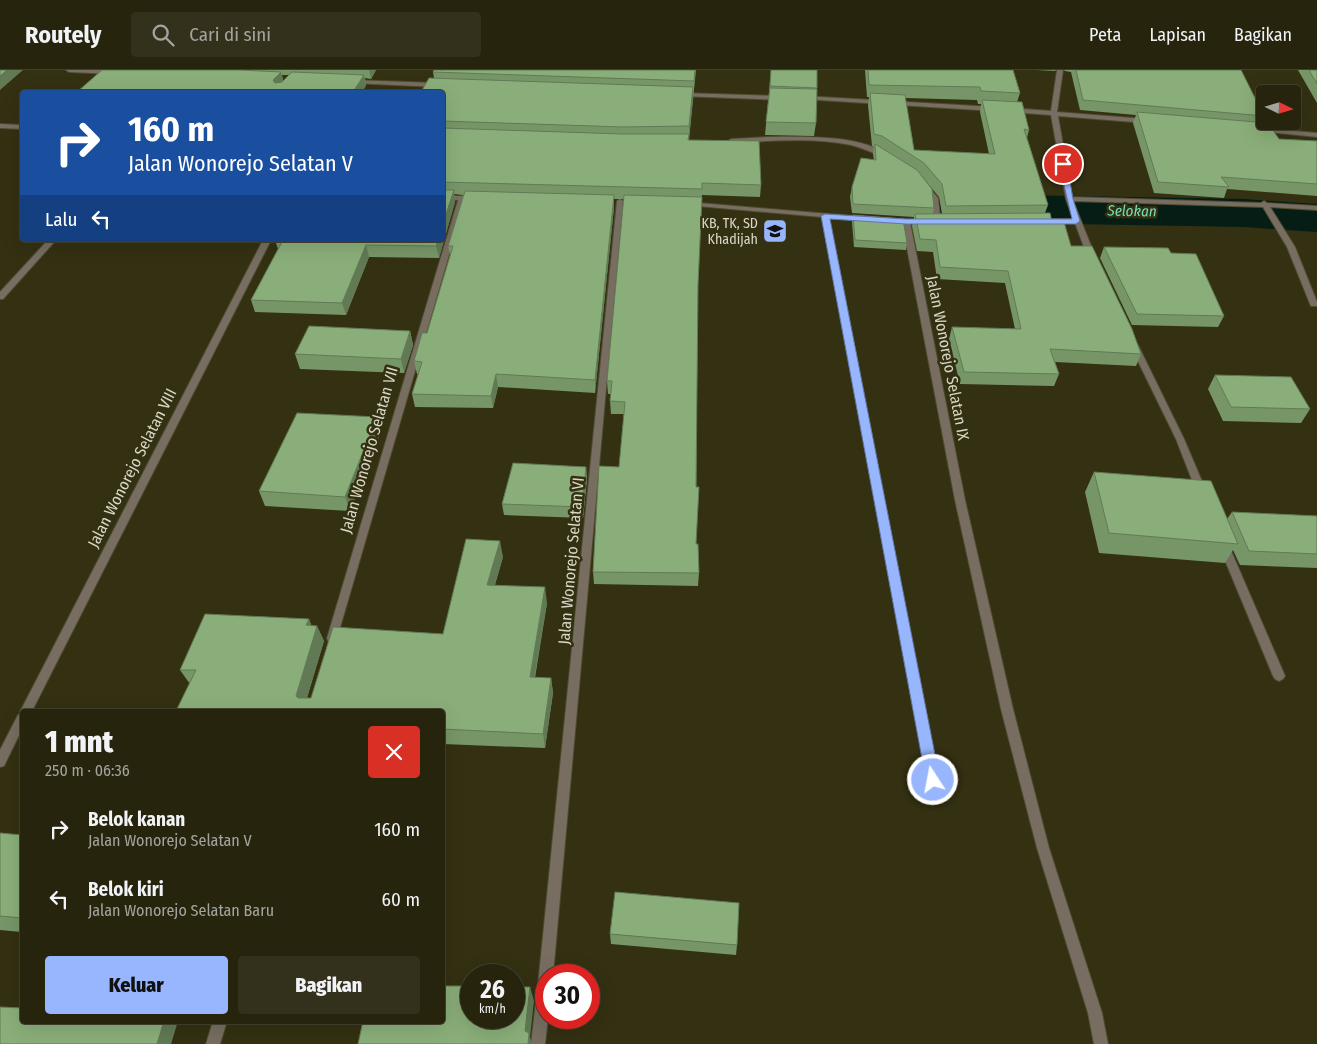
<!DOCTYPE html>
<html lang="id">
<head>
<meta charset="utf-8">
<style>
	body { margin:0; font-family:"Fira Sans Condensed",sans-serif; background:#33301c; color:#f1f3f6; height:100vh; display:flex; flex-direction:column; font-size:19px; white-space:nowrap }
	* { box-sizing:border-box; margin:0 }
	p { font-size:16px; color:#a4a49e }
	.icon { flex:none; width:28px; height:28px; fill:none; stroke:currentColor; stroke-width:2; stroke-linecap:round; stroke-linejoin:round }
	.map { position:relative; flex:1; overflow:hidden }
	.sheet { position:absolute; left:20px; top:639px; width:425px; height:315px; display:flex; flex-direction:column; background:#27240e; border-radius:5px; box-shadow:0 5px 20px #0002,0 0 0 1px #43412e }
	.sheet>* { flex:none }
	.guide { position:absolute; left:20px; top:20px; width:425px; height:152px; border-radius:5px; box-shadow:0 5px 20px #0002,0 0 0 1px #43412e; background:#1a4fa0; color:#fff; overflow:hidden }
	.needle { width:32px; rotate:95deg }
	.tools { position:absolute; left:1256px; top:15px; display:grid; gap:10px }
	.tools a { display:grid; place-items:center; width:45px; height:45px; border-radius:5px; background:#27240e; box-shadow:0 5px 20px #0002,0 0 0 1px #43412e; font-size:25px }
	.speed { position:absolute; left:460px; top:894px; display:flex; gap:10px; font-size:25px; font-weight:700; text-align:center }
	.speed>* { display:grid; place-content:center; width:65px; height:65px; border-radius:50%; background:#27240e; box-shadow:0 5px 20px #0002,0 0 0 1px #43412e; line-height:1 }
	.speed small { font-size:12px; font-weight:400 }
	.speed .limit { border:8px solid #d22; background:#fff; color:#111 }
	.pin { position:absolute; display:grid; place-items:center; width:42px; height:42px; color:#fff; margin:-21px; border:2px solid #fff; border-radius:50%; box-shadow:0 1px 5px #0007 }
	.me { position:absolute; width:55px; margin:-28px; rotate:349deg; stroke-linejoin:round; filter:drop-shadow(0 0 4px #0008) }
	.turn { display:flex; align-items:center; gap:18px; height:105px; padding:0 25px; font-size:22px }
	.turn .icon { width:65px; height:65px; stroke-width:2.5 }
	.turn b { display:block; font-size:35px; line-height:42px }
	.then { display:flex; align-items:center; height:48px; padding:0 25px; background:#0003; gap:10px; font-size:19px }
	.round { display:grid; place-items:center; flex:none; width:52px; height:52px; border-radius:5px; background:#33301c }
	.head { display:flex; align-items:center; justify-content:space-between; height:85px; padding:0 25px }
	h1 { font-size:30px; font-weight:800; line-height:38px }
	.action { display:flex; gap:10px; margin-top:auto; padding:10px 25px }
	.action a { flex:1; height:58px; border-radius:5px; background:#97b6fd; color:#111; font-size:20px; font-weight:800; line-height:58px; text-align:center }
	.action a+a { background:#33301c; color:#f1f3f6 }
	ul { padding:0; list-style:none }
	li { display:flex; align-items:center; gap:15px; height:70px; padding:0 25px }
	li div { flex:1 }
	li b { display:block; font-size:19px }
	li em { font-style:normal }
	header { display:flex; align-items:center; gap:30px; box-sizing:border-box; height:70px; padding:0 25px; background:#27240e; border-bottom:1px solid #43412e }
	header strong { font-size:24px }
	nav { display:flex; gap:28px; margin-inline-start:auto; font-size:18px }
	.search { width:350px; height:45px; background:#33301c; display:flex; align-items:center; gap:12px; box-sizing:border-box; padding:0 18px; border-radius:5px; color:#a4a49e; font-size:19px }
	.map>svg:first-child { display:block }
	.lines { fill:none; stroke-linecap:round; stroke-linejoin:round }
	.river { fill:#051d15; fill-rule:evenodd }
	.street-casing { stroke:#4e4b2f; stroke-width:2 }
	.street { fill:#776d61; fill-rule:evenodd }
	.wall { fill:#779668; fill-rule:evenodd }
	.shaded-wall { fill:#617a55 }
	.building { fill:#8aae79; stroke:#617a55 }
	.route { fill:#97b6fd; stroke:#6276a4 }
	.labels { text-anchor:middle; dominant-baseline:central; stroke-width:5; stroke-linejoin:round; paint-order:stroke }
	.far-poi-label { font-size:14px; fill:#d9d7c6; stroke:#343012; text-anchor:end }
	.far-water-label { font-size:15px; font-style:italic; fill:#73e0ba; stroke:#343012 }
	.street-label { font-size:16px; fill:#d9d7c6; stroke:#343012 }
</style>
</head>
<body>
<header>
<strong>Routely</strong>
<div class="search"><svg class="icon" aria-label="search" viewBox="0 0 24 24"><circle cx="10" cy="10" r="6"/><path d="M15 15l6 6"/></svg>Cari di sini</div>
<nav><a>Peta</a><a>Lapisan</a><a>Bagikan</a></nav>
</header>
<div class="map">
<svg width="1317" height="974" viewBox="0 0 1317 974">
	<rect width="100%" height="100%" fill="#343012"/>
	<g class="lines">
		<polygon class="river" points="953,124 1244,129 1317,134 1317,162 1244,157 953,152 937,148 930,138 937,128"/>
		<defs>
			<g id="street">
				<polygon points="66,0 107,0 115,2 112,4 69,2"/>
				<polygon points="1057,0 1063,0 1057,42 1146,49 1149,51 1146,53 1058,46 1072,127 1261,133 1264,131 1267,133 1317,136 1317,140 1270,137 1295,177 1317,232 1317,236 1311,236 1310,234 1287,177 1263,137 1073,131 1096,188 1092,190 1088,188 1075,153 1037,153 1036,151 1040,149 1073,149 1066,129 1051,45 1011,42 1008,40 1011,38 1051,41"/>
				<polygon points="352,10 437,13 440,15 437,17 350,13 350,11"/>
				<polygon points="682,23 782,26 785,28 782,30 680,26 679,25"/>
				<polygon points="804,26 994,37 997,39 994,41 802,29 801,28"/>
				<polygon points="0,54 22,55 22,59 0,58"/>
				<polygon points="1260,58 1317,63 1317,67 1258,61 1257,60"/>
				<path d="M 767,67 C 800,67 861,64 887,85 L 884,87 C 873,83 863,78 851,75 C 812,67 770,71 731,73 L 728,71 L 731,69 Z"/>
				<polygon points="923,115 927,115 938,128 941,154 934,152 932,128 922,116"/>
				<polygon points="442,126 474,126 477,128 474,130 465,130 337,568 336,571 332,572 328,571 327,568 458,130 442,130"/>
				<polygon points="620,129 623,131 553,905 546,905 546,948 548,948 545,974 531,974 539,905 617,131"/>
				<polygon points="688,132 866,147 870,149 866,151 829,148 939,710 937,714 933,715 929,714 927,710 822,147 686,135 685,134"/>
				<polygon points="903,150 910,152 965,430 1013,639 1049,778 1102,943 1108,974 1094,974 1088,943 1037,778 1001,639 955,430 902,152"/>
				<polygon points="48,170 56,170 3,229 0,229 0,222"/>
				<polygon points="263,170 271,170 32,641 22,641 22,659 4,696 0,697 0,680 18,645 21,643 20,641 22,638"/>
				<polygon points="1134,272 1138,275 1184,369 1207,423 1205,425 1202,426 1197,423 1176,369 1130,275"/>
				<polygon points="1224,472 1229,476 1285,606 1283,609 1279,611 1275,609 1273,606 1219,476"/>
				<polygon points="213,951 227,951 220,974 206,974"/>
			</g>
		</defs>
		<use href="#street" class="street-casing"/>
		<use href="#street" class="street"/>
	</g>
	<g class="wall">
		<path d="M 102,0 L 376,0 L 371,9 L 365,8 L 366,16 ZM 282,5 L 289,5 L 283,11 Z"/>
		<polygon points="696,0 689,70 761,115 760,127 702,125 697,220 696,474 699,503 698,516 594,514 593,502 619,397 624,344 611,344 610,331 611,324 608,324 607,311 624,129 614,129 614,137 595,323 498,317 493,338 415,337 412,324 418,304 417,304 414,291 427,263 450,185 448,176 463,125 454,124 455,132 439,188 369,187 346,245 255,242 251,230 278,179 275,170 442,170 442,22 434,8 433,2"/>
		<polygon points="771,0 817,0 816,53 814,66 765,65"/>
		<path d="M 865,0 L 1013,0 L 1020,23 L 1017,32 L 1029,60 L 1027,68 L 1048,135 L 1045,143 L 1071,176 L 1141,284 L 1136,296 L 1055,292 L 1059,304 L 1054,316 L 960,314 L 949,269 L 952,257 L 1015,259 L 1005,213 L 937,209 L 933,182 L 917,181 L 912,156 L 914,147 L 852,143 L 850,127 L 852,117 L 874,90 L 873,84 L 874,77 L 872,76 L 868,35 L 869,27 L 867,27 ZM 905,28 L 977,30 L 978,34 L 981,34 L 980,42 L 989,84 L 914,80 ZM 920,104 L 939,127 L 942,144 L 933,144 L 934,138 Z"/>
		<polygon points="1037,0 1056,0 1055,1"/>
		<polygon points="1064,0 1241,0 1264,46 1261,53 1279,69 1317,71 1317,126 1227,119 1224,128 1154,123 1133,53 1136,45 1080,40 1071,2 1065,1"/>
		<polygon points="1298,0 1317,0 1317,33"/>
		<polygon points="853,145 907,173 906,180 854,177 852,152"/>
		<polygon points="1104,177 1171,183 1224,246 1218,257 1132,255 1100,188"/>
		<polygon points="410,261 413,275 404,303 300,299 295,284"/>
		<polygon points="1215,305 1310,339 1301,353 1223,351 1208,319"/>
		<polygon points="377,347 381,361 350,441 265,436 259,421"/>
		<polygon points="586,397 587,408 583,448 504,445 502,434"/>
		<polygon points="1094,402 1227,449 1232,442 1317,446 1317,498 1240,495 1233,480 1225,493 1099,483 1085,422"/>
		<polygon points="503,487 495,515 547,533 535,608 551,608 553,623 545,678 443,674 442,677 442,641 176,641 190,614 180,600 309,549 311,556 317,556 324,571 307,628 311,628 443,564"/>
		<polygon points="0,763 22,765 22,862 0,860"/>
		<polygon points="610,864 737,875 736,885 611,874"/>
	</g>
	<g class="shaded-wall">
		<polygon points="7,0 23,0 0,20 0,6"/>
		<polygon points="369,0 376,0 371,9"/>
		<polygon points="281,2 284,13 277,21 273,10"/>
		<polygon points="364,5 366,16 362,22 353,22"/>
		<polygon points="693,17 693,28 689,67 689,56"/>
		<polygon points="454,120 455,132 439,188 436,176 438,170 442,170 442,156"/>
		<polygon points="614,125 614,137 595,323 595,310"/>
		<polygon points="366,175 369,187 346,245 342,233"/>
		<polygon points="410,261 413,275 404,303 401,289"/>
		<polygon points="496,304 498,317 493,338 491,326"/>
		<polygon points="377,347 381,361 350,441 345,427"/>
		<polygon points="586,397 587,408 583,448 582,437"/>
		<polygon points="500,471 503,487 490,530 487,515"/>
		<polygon points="545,517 547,533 532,622 530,607"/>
		<polygon points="309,549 315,564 317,556 324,571 303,640 296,626 306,555"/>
		<polygon points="551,608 553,623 545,678 543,664"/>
		<polygon points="530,917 534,931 530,967 532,974 528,974 525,961"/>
		<polygon points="164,951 178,951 171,974 157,974"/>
	</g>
	<g class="building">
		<polygon points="0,0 7,0 0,6"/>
		<polygon points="102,0 240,0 281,2 273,10 275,13 282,12 292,2 364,5 353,22 77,22"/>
		<polygon points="434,0 695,0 694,11 433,2"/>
		<polygon points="771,0 817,0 817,18 770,16"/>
		<polygon points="868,0 1013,0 1020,23 981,21 980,17 869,15"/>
		<polygon points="1076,0 1241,0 1264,46 1083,30"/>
		<polygon points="1309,0 1317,0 1317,14"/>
		<polygon points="429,8 693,17 689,56 623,57 442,51 442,22 421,22"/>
		<polygon points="770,18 817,19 816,53 766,52"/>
		<polygon points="870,23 905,25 914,80 995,84 982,30 1022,32 1029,60 1024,59 1048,135 946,136 942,114 924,93 882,66 874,64"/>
		<polygon points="1137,42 1268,53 1279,69 1317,71 1317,114 1221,107 1229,117 1158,112"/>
		<polygon points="442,58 623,64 689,64 688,70 759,71 761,115 702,113 702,119 442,112"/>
		<polygon points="875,74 917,100 932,119 934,138 853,134 852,117 861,88 876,90"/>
		<polygon points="442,120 454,120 442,156"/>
		<polygon points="465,121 614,125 595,310 496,304 491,326 412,324 422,292 414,291 422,263 427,263 453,176 448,176"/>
		<polygon points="624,125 702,127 698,215 696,417 699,417 696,474 698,474 699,503 593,502 599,396 619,397 625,332 610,331 612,311 607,311"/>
		<polygon points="1050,143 1052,152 1064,152 1071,176 1092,176 1132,259 1141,284 1050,279 1059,304 964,302 952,257 1021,259 1008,201 940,197 936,170 920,169 915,144"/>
		<polygon points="853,145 903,149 907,173 855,170"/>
		<polygon points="283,170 438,170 436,176 366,175 342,233 251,230"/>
		<polygon points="1104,177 1168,178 1171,183 1196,184 1224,246 1137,244"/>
		<polygon points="309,256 410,261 401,289 295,284"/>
		<polygon points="1215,305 1291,307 1310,339 1231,337"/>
		<polygon points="297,343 377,347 345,427 259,421"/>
		<polygon points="513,393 586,397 582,437 502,434"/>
		<polygon points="1094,402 1211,411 1238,474 1109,463"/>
		<polygon points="1232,442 1317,446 1317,484 1249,481"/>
		<polygon points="466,469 500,471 487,515 545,517 530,607 551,608 543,664 442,659 442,641 176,641 196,600 180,600 205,544 309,549 306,555 317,556 296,626 298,628 311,628 333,557 443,564"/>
		<polygon points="0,763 22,765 22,848 0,846"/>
		<polygon points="615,822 739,833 737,875 610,864"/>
		<polygon points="442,916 471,916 471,948 514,948 514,917 530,917 525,961 529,963 528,974 358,974 363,951 442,951"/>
		<polygon points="0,937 22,938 22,951 164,951 157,974 0,974"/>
	</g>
	<polygon class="route" points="1063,92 1067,94 1073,129 1080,151 1076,154 906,154 830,149 940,710 938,714 933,716 928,714 926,710 821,146 825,144 906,149 1072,149 1059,94"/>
	<defs>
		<symbol id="school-square" viewBox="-11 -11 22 22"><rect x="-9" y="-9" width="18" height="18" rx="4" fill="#97b6fd" stroke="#343012"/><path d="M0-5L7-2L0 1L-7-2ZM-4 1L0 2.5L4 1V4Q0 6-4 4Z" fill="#111"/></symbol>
	</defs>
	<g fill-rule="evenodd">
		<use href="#school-square" x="761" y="147" width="28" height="28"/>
	</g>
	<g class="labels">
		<g class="far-poi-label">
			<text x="758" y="153">KB, TK, SD<tspan x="758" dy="16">Khadijah</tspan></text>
		</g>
		<g class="far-water-label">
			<text transform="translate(1132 141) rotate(1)">Selokan</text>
		</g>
		<g class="street-label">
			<text transform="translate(948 288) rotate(79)">Jalan Wonorejo Selatan IX</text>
			<text transform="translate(369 380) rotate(-74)">Jalan Wonorejo Selatan VII</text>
			<text transform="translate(132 398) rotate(-63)">Jalan Wonorejo Selatan VIII</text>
			<text transform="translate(571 491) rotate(-85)">Jalan Wonorejo Selatan VI</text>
		</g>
	</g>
</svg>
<div class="tools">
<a><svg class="needle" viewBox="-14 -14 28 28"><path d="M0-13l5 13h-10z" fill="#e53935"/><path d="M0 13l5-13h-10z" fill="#a4a49e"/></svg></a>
</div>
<div class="speed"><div>26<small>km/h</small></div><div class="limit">30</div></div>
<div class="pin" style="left:1063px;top:94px;background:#d93025"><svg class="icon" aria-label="arrive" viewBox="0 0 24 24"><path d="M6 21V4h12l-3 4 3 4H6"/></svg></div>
<svg class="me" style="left:933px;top:710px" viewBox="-20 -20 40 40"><circle r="17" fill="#97b6fd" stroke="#fff" stroke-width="3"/><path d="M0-11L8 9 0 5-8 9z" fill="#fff"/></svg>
<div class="guide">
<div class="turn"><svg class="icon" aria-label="right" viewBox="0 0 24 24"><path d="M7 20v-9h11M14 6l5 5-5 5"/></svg><div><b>160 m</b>Jalan Wonorejo Selatan V</div></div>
<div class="then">Lalu<svg class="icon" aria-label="left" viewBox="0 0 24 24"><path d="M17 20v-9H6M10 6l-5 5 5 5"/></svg></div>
</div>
<section class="sheet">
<div class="head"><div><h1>1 mnt</h1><p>250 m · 06:36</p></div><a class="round" style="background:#d93025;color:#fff"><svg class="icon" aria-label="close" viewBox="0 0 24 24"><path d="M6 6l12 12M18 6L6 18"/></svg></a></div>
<ul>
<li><svg class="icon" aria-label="right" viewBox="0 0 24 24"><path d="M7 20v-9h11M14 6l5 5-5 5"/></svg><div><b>Belok kanan</b><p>Jalan Wonorejo Selatan V</p></div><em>160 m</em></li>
<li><svg class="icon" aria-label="left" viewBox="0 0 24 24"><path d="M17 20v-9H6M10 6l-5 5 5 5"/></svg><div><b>Belok kiri</b><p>Jalan Wonorejo Selatan Baru</p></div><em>60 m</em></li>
</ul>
<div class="action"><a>Keluar</a><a>Bagikan</a></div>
</section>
</div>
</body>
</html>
